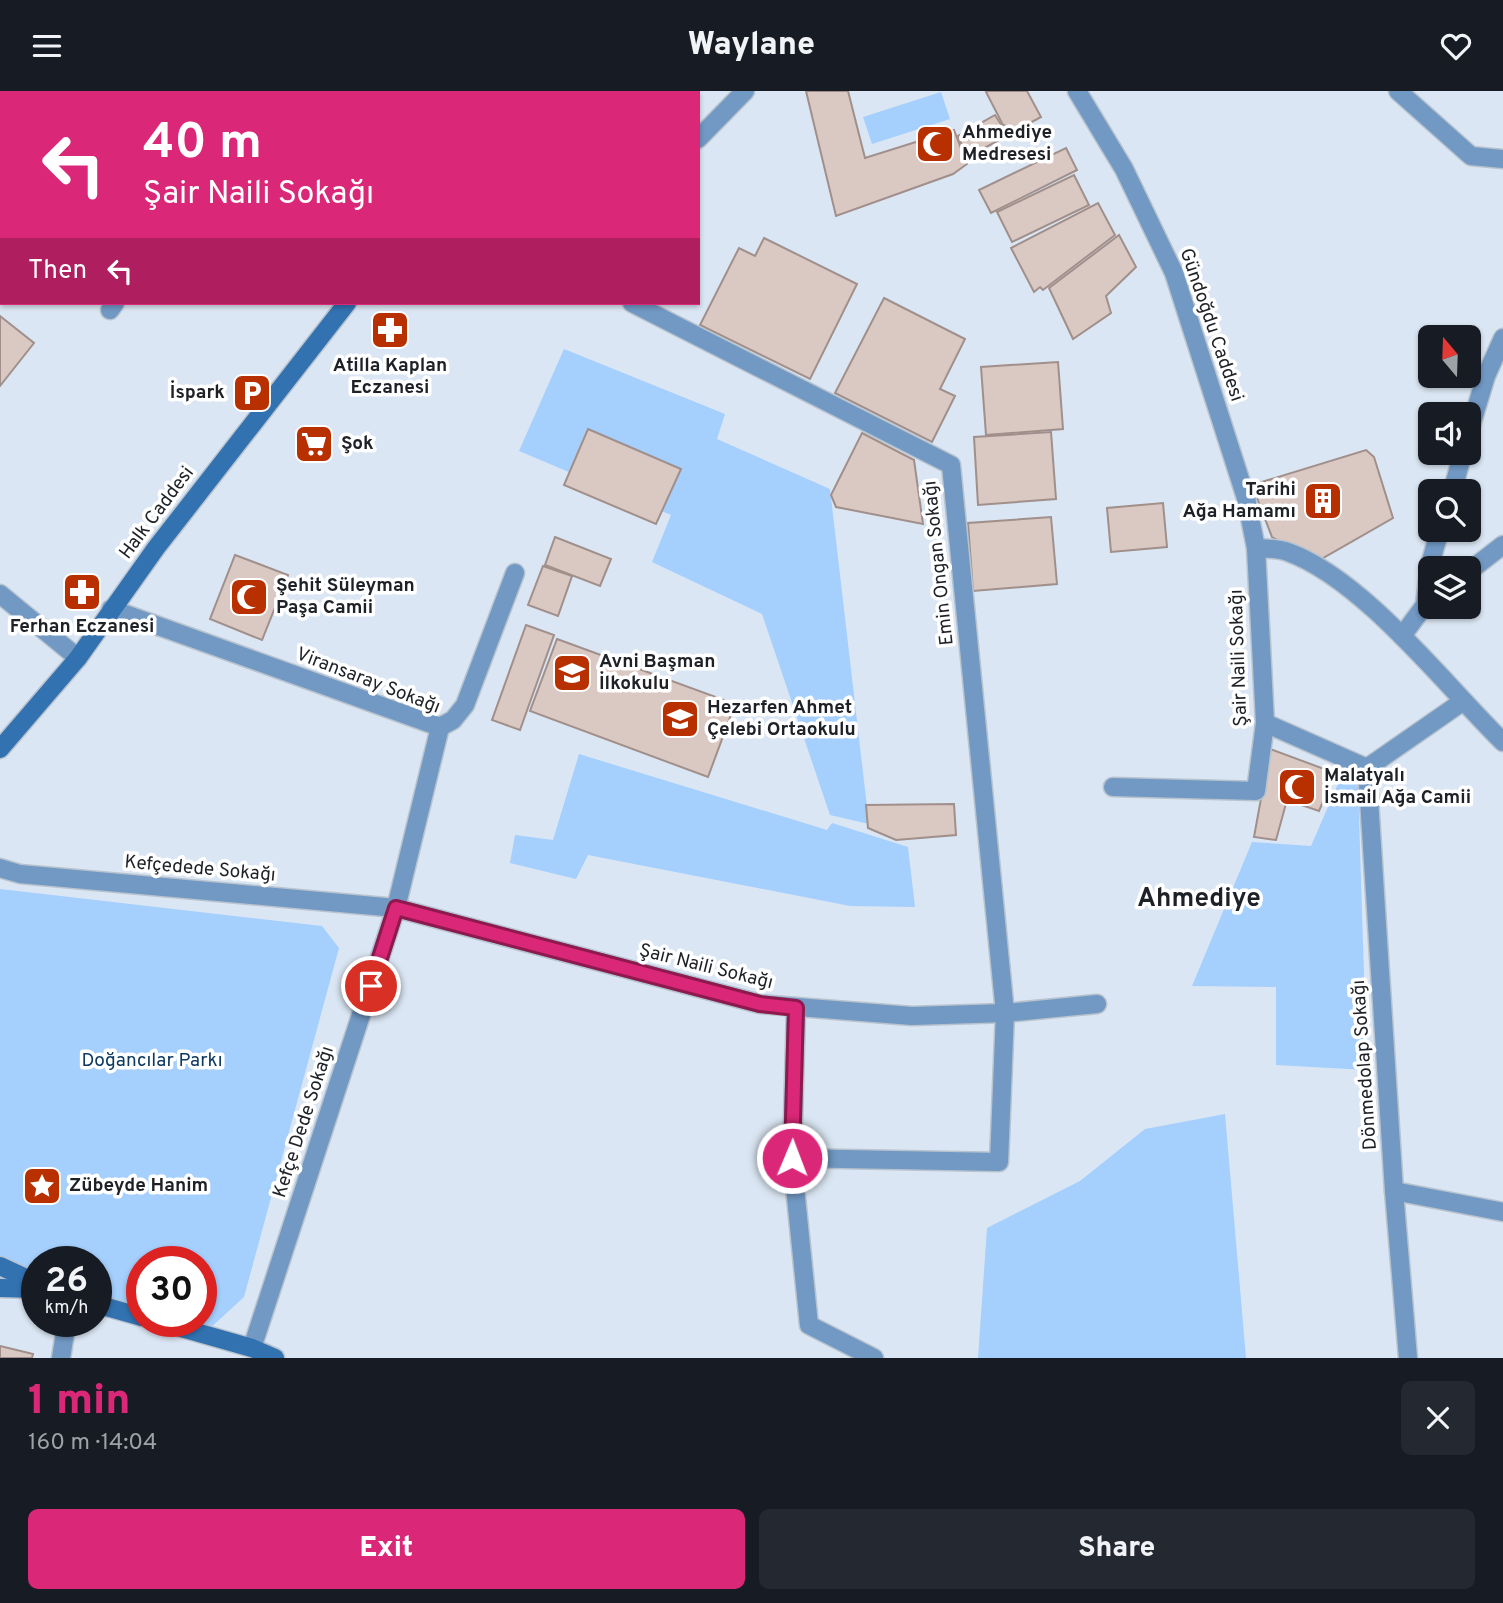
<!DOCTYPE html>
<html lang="en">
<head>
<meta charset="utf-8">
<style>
	body { margin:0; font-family:Overpass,sans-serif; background:#242831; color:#f1f3f6; height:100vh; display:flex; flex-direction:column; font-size:26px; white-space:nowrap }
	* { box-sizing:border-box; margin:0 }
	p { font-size:23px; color:#9ea1a6 }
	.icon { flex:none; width:38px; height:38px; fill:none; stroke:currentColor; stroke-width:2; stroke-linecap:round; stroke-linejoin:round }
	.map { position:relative; height:1267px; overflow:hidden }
	.details { display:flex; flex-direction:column; background:#171b24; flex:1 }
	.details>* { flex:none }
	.banner { position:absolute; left:0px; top:0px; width:700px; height:214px; box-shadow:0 2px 5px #0004; background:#db2777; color:#fff; overflow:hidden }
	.needle { width:46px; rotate:341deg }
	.buttons { position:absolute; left:1418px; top:234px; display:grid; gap:14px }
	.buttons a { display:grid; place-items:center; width:63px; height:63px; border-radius:10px; background:#171b24; box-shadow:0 2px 5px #0004; font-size:35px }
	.speed { position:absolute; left:21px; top:1155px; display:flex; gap:14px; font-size:35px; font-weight:700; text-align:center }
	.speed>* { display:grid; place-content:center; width:91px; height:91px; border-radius:50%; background:#171b24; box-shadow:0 2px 5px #0004; line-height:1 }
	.speed small { font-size:18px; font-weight:400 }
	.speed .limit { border:10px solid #d22; background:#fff; color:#111 }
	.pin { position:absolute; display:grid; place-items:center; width:60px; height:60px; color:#fff; margin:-30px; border:4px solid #fff; border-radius:50%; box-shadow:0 2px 7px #0007 }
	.me { position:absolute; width:77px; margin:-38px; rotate:1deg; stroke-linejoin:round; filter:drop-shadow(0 0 5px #0008) }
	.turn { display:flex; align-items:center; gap:24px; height:147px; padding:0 28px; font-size:32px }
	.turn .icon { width:91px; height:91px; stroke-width:2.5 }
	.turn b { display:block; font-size:49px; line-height:60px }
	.then { display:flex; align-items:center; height:66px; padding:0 28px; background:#0003; gap:14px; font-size:26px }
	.round { display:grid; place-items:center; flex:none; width:74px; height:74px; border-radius:10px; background:#242831 }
	.overview { display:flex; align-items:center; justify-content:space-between; height:119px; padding:0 28px }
	h1 { font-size:42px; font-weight:800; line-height:52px; color:#db2777 }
	.action { display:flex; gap:14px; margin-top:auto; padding:14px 28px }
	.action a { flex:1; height:80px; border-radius:10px; background:#db2777; color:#fff; font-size:28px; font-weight:800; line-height:80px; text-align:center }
	.action a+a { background:#242831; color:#f1f3f6 }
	header { display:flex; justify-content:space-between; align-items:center; height:91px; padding:0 28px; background:#171b24; font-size:32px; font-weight:800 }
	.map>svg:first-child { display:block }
	.green { fill:#a5cffd }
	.building { fill:#dac8c3; stroke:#a08f8a; stroke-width:2 }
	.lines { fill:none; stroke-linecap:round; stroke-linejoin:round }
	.service-casing { stroke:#b8c3ce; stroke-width:21 }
	.minor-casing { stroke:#b8c3ce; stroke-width:21 }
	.tertiary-casing { stroke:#b8c3ce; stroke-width:21 }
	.secondary-casing { stroke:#b8c3ce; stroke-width:21 }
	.service { stroke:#7199c4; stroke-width:18 }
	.minor { stroke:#7199c4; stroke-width:18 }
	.tertiary { stroke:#7199c4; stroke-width:18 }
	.secondary { stroke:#3272b1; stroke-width:18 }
	.route-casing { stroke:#8e194d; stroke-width:18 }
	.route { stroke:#db2777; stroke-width:12 }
	.labels { text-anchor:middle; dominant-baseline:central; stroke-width:7; stroke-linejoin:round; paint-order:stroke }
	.poi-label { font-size:19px; font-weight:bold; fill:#1e2227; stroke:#fff; text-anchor:start }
	.street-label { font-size:19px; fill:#1e2227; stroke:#fff }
	.park-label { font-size:19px; fill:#0d3a63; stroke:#fff }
	.district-label { font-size:26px; font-weight:bold; fill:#1e2227; stroke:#fff }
</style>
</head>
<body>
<header><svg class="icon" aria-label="menu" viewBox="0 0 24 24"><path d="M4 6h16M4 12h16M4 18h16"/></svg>Waylane<svg class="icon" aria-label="heart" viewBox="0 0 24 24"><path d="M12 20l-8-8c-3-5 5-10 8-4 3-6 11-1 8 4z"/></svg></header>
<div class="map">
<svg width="1503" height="1267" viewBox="0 0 1503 1267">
	<rect width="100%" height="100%" fill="#dae6f3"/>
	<g class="green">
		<polygon points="941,1 950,28 872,53 863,26"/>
		<polygon points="564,258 725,323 717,348 830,398 869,733 830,724 762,523 652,471 671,424 519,360"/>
		<polygon points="579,663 827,739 832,732 908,756 915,816 850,815 588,764 576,788 510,772 515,744 553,749"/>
		<polygon points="1341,686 1358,695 1367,979 1276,974 1276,896 1192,895 1252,751 1311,755"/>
		<polygon points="0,798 322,835 339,857 244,1206 207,1240 173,1230 201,1230 201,1171 142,1171 142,1222 96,1210 96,1171 37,1171 37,1194 0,1184"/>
		<polygon points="1225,1023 1246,1267 978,1267 987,1137 1080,1090 1145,1038"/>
	</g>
	<g class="building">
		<polygon points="806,0 848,0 865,67 954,39 967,73 953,83 836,125"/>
		<polygon points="988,0 1027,0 1041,26 1019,38 1003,34 986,1"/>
		<polygon points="995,24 1002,35 1017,40 967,66 958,45"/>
		<polygon points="1066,57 1077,79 991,122 979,99"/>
		<polygon points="1074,84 1089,114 1012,151 997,121"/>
		<polygon points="1098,112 1115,144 1043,199 1040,196 1034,201 1011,157"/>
		<polygon points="1119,144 1136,176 1106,205 1111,222 1073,248 1049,197"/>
		<polygon points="764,147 857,193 810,288 700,234 739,157 755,165"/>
		<polygon points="884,207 965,248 940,298 955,305 932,351 835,302"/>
		<polygon points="0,225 34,252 0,295"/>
		<polygon points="1058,271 1063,338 986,344 981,276"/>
		<polygon points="588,338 681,378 656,433 564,394"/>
		<polygon points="1051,341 1056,408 978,414 974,346"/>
		<polygon points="862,342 914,369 923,433 836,416 831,404"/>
		<polygon points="1366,359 1374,366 1393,427 1316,471 1272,446 1252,394"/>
		<polygon points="1163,412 1167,456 1111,461 1107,417"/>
		<polygon points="1051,426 1057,493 973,500 968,432"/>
		<polygon points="555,446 611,468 600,495 545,474"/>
		<polygon points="235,464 288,484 262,549 210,528"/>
		<polygon points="543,475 572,485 558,525 528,514"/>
		<polygon points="526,534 554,544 520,639 492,629"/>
		<polygon points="557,548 735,613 708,686 530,620"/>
		<polygon points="1270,658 1335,682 1319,720 1287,709 1276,749 1254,746"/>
		<polygon points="954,713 956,744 896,749 868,737 866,714"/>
		<polygon points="0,1255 33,1263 32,1267 0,1267"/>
	</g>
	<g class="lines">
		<defs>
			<polyline id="service" points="440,636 453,629 465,614 515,482"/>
			<g id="minor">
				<polyline points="277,0 279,2"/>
				<polyline points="1398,0 1471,65 1503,68"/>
				<polyline points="698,48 745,0"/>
				<polyline points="632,212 951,374 1005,922 999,1071 792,1067"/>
				<polyline points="110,219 115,212"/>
				<polyline points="1468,344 1486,285 1503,247"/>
				<polyline points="1452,401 1463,362"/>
				<polyline points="1468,481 1503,454"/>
				<polyline points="0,503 78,567"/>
				<polyline points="111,518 440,636 396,817 252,1257"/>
				<polyline points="1402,545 1425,514 1430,473 1440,439"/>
				<polyline points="1113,696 1256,700 1265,632"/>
				<polyline points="0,777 20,783 396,817 760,913 912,925 1005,922 1097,913"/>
				<polyline points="796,917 792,1067 809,1234 874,1267"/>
				<polyline points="1394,1100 1503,1121"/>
				<polyline points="61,1267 67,1230"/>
				<polyline points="1408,1267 1394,1100 1367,677 1462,611"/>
			</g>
			<g id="tertiary">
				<polyline points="1077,0 1124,78 1174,182 1246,407 1256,457 1265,632 1367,677"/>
				<path d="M 1256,457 C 1266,458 1278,457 1288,461 C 1363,488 1445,594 1503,651"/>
			</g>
			<g id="secondary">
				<polyline points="455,2 455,0"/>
				<polyline points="0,658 78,567 156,457 347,212"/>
				<polyline points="0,1175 37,1192"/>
				<polyline points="0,1197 37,1198"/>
				<polyline points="96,1213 142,1226"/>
				<polyline points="157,1230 252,1257 275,1267"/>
			</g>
		</defs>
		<use href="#service" class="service-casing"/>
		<use href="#minor" class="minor-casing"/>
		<use href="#tertiary" class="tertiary-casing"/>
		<use href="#secondary" class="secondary-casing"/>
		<use href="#service" class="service"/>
		<use href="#minor" class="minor"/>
		<use href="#tertiary" class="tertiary"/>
		<use href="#secondary" class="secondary"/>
	</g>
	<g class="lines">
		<defs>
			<polyline id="route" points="371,895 396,817 760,913 796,917 792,1067"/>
		</defs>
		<use href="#route" class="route-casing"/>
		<use href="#route" class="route"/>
	</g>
	<defs>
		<symbol id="mosque-square" viewBox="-11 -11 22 22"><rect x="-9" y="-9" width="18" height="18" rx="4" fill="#b93000" stroke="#fff"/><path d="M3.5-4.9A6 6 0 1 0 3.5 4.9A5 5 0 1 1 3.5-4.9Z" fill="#fff"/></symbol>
		<symbol id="pharmacy-square" viewBox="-11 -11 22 22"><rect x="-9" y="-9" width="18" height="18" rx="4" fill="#b93000" stroke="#fff"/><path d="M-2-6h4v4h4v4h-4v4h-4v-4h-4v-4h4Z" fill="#fff"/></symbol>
		<symbol id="parking-square" viewBox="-11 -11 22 22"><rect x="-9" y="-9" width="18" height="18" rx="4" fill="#b93000" stroke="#fff"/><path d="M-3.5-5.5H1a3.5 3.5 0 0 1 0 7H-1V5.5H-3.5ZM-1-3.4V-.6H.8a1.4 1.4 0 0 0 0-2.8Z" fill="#fff"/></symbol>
		<symbol id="supermarket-square" viewBox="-11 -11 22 22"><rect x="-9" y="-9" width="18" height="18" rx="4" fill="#b93000" stroke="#fff"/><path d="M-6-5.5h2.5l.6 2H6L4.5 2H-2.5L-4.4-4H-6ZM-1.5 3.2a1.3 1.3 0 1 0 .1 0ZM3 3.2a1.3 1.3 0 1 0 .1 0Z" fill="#fff"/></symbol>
		<symbol id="building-square" viewBox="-11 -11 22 22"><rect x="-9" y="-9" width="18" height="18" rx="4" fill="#b93000" stroke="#fff"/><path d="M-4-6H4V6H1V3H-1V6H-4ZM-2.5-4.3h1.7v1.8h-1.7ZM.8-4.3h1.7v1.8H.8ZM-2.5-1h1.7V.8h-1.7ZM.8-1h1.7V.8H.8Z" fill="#fff"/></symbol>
		<symbol id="school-square" viewBox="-11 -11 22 22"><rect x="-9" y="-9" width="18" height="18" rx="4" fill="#b93000" stroke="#fff"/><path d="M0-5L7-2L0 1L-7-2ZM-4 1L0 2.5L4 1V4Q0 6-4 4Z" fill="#fff"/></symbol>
		<symbol id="sight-square" viewBox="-11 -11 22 22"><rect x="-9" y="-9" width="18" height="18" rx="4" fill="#b93000" stroke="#fff"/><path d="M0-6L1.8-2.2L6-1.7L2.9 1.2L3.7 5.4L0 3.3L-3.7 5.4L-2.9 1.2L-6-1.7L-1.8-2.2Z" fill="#fff"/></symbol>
	</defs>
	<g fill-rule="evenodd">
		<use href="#mosque-square" x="913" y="31" width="44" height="44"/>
		<use href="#pharmacy-square" x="368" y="217" width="44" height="44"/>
		<use href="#parking-square" x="230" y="280" width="44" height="44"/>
		<use href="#supermarket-square" x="292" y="331" width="44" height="44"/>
		<use href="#building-square" x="1301" y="388" width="44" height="44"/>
		<use href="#pharmacy-square" x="60" y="479" width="44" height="44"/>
		<use href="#mosque-square" x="227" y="484" width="44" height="44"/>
		<use href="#school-square" x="550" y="560" width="44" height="44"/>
		<use href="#school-square" x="658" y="606" width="44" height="44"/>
		<use href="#mosque-square" x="1275" y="674" width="44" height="44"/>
		<use href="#sight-square" x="20" y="1073" width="44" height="44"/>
	</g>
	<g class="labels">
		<g class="poi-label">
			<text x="962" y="42">Ahmediye<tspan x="962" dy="22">Medresesi</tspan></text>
			<text x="390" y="275" text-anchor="middle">Atilla Kaplan<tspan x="390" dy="22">Eczanesi</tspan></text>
			<text x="225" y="302" text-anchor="end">İspark</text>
			<text x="341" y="353">Şok</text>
			<text x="1296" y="399" text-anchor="end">Tarihi<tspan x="1296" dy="22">Ağa Hamamı</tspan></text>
			<text x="276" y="495">Şehit Süleyman<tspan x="276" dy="22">Paşa Camii</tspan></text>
			<text x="82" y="536" text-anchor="middle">Ferhan Eczanesi</text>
			<text x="599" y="571">Avni Başman<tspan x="599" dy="22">İlkokulu</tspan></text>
			<text x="707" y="617">Hezarfen Ahmet<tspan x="707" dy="22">Çelebi Ortaokulu</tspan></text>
			<text x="1324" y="685">Malatyalı<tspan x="1324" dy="22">İsmail Ağa Camii</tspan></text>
			<text x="69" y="1095">Zübeyde Hanim</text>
		</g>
		<g class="street-label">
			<text transform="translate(1211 234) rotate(71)">Gündoğdu Caddesi</text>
			<text transform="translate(157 422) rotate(-53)">Halk Caddesi</text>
			<text transform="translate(939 472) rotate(-96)">Emin Ongan Sokağı</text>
			<text transform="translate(1239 567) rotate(-92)">Şair Naili Sokağı</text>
			<text transform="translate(368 590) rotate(21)">Viransaray Sokağı</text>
			<text transform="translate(200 778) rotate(5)">Kefçedede Sokağı</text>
			<text transform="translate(706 876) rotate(14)">Şair Naili Sokağı</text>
			<text transform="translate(1365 974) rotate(-94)">Dönmedolap Sokağı</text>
			<text transform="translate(304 1031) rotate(-72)">Kefçe Dede Sokağı</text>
		</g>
		<g class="park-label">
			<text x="152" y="970">Doğancılar Parkı</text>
		</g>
		<g class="district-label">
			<text x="1199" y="808">Ahmediye</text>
		</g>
	</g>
</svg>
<div class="buttons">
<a><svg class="needle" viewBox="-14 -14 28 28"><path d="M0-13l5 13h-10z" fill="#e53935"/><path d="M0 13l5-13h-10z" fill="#9ea1a6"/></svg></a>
<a><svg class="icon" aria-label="sound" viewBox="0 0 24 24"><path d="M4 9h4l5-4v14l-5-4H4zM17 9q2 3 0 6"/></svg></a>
<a><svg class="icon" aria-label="search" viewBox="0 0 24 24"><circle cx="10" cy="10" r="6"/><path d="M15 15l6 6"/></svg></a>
<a><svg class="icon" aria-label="layers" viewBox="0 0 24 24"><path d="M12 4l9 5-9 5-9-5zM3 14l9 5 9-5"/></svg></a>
</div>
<div class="speed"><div>26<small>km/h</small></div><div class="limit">30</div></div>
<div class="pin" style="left:371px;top:895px;background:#d93025"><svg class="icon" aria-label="arrive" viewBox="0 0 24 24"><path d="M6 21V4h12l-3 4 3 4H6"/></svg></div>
<svg class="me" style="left:792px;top:1067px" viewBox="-20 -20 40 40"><circle r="17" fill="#db2777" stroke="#fff" stroke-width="3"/><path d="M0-11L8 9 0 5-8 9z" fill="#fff"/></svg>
<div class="banner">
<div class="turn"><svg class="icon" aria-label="left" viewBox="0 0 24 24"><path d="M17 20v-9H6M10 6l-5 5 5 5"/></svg><div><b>40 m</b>Şair Naili Sokağı</div></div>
<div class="then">Then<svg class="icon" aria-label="left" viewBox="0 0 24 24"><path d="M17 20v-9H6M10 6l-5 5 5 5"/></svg></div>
</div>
</div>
<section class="details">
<div class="overview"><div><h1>1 min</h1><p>160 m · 14:04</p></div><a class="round"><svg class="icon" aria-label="close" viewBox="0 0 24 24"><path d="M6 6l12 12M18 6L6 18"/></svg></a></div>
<div class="action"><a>Exit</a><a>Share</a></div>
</section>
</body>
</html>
